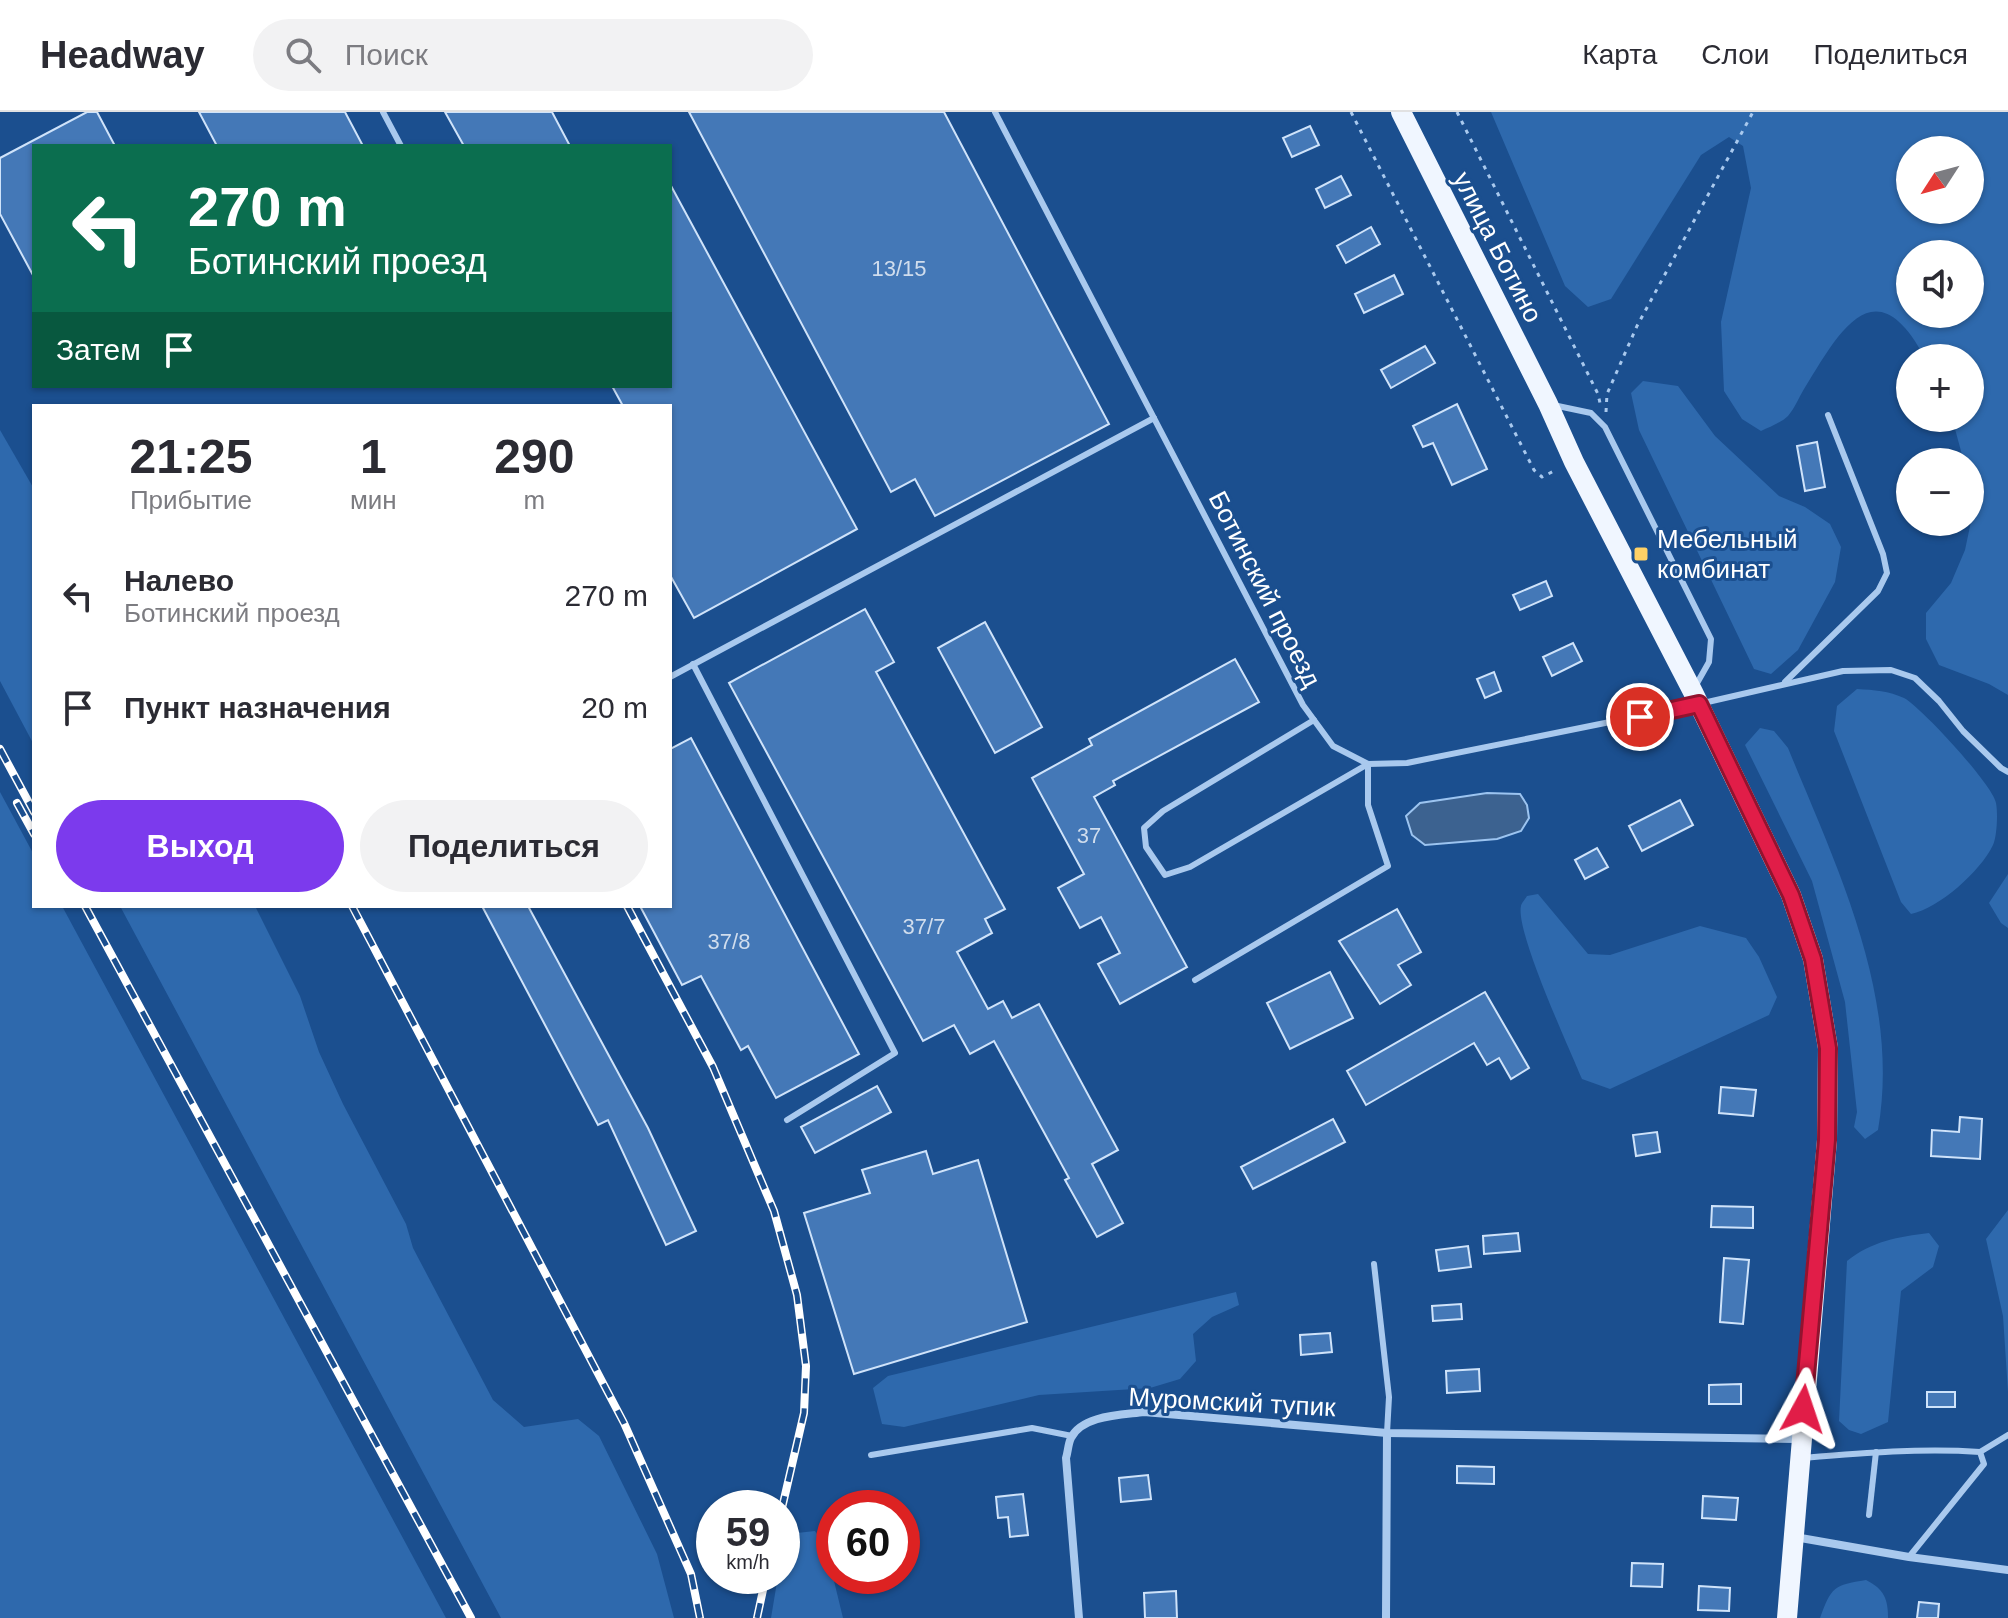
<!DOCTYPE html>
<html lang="ru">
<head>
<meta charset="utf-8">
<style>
	body { margin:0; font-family:Arial,sans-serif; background:#f2f2f3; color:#2b2b33; height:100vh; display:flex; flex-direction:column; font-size:30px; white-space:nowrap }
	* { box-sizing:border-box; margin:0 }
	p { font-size:26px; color:#7c7c81 }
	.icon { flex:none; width:44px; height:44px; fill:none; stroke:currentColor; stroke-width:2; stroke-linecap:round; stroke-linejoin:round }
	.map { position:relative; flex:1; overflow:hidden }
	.drawer { position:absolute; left:32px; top:292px; width:640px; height:504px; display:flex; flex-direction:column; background:#fff; border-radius:0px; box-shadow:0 2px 6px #0004 }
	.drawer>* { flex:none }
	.hud { position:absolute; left:32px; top:32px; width:640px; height:244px; border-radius:0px; box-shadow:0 2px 6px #0004; background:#0b6e4f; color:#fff; overflow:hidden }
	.needle { width:52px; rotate:234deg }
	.tools { position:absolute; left:1896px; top:24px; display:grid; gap:16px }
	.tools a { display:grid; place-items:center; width:88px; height:88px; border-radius:50%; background:#fff; box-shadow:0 2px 6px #0004; font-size:40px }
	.speed { position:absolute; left:696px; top:1378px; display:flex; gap:16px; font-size:40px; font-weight:700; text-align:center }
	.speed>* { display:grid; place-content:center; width:104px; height:104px; border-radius:50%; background:#fff; box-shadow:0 2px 6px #0004; line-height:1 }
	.speed small { font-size:20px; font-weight:400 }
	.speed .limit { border:12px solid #d22; background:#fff; color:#111 }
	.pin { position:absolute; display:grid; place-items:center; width:68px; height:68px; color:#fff; margin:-34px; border:4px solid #fff; border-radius:50%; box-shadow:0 2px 8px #0007 }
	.me { position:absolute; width:88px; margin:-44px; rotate:5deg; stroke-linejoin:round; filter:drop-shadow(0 0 6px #0008) }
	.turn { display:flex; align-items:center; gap:28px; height:168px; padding:0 24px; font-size:36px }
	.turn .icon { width:104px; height:104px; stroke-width:2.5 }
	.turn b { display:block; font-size:56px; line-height:68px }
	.then { display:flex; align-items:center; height:76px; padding:0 24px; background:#0003; gap:16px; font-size:30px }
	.eta { display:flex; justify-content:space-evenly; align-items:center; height:136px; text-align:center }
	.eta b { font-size:48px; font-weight:700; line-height:56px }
	.action { display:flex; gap:16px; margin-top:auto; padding:16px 24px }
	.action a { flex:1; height:92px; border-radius:48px; background:#7c3aed; color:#fff; font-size:32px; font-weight:700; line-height:92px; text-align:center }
	.action a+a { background:#f2f2f3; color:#2b2b33 }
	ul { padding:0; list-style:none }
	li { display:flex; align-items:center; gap:24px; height:112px; padding:0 24px }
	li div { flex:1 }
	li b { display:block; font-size:30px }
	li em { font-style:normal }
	header { display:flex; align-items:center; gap:48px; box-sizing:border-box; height:112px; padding:0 40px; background:#fff; border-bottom:2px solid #e1e1e2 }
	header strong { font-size:38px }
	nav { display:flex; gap:44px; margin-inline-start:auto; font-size:28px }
	.search { width:560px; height:72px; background:#f2f2f3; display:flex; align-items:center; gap:20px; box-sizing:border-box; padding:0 28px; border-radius:44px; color:#7c7c81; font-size:30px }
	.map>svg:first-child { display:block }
	.green { fill:#2e69ad; fill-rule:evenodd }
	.water { fill:#3c6290; stroke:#9cc4f0; stroke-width:2 }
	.building { fill:#4478b7; stroke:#cfe3fa; stroke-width:2 }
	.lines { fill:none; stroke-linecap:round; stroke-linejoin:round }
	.path { stroke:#a9c9ee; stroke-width:3; stroke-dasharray:4 6; stroke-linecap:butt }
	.service { stroke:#a9c9ee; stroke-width:6 }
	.minor { stroke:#a9c9ee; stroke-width:8 }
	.primary { stroke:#f0f6ff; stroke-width:20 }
	.rail-casing { stroke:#fff; stroke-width:8 }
	.rail { stroke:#1b4f8f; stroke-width:5; stroke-dasharray:15; stroke-linecap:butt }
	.route-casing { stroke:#92132f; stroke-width:20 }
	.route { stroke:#e11d48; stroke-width:14 }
	.poi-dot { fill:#ffd166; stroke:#1b4f8f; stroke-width:3 }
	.labels { text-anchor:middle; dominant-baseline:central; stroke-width:6; stroke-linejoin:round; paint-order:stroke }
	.number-label { font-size:22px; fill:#d0dded }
	.street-label { font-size:26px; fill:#fff; stroke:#1b4f8f }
	.poi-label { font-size:26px; fill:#fff; stroke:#1b4f8f; text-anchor:start }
</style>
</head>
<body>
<header>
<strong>Headway</strong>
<div class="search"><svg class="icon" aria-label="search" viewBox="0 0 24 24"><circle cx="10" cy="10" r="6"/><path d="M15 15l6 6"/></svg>Поиск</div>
<nav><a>Карта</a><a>Слои</a><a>Поделиться</a></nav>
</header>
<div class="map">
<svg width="2008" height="1506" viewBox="0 0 2008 1506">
	<rect width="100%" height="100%" fill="#1b4f8f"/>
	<g class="green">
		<path d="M 1491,0 L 2008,0 L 2008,583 L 1989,572 L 1939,553 L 1926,527 L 1926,501 L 1951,471 L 1965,438 L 1973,400 L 1970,384 L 1970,350 L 1964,350 L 1952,306 L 1970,306 L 1970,246 L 1925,246 C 1875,152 1839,220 1804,277 C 1799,285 1795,296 1788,304 C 1782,310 1770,315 1761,319 L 1742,307 L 1724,279 L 1721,210 L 1751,76 L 1743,34 L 1729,25 L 1701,43 L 1611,187 L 1588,195 L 1565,174 ZM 1910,38 L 1970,38 L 1970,98 L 1910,98 ZM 1910,142 L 1970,142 L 1970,202 L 1910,202 Z"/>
		<polygon points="1643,269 1678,274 1715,324 1779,384 1805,395 1830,412 1841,435 1835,470 1798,538 1771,562 1754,557 1639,318 1631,281"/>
		<polygon points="0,318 34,377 34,633 0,569"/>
		<path d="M 1857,577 C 1874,578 1889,579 1904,586 C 1921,595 1993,673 1996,691 C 1998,701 1997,725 1993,733 C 1980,760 1939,796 1911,802 L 1901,790 L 1834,619 L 1837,594 Z"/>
		<path d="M 1760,616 L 1774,619 L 1788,636 C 1837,756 1901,885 1878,1018 L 1865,1027 L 1854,1015 L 1857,1000 L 1845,890 L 1812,769 L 1745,633 Z"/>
		<polygon points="0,680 34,743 34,794 62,794 446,1506 0,1506"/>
		<polygon points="2008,762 2008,816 2001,811 1989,791"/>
		<path d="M 1538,782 L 1588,842 L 1610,843 L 1700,814 L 1746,826 L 1759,845 L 1777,885 L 1769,903 L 1610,977 L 1582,967 C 1570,938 1515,819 1521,794 C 1521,792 1526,786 1527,784 Z"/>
		<polygon points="120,794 255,794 300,884 319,940 343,992 406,1112 413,1136 493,1288 524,1315 578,1307 599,1324 657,1442 674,1506 501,1506"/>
		<polygon points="2008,1098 2008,1280 2003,1204 1986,1127"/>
		<path d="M 1929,1121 L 1939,1134 L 1933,1155 L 1901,1179 L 1888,1310 L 1861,1322 L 1849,1318 L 1839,1309 L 1847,1149 C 1872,1129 1898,1125 1929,1121 Z"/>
		<polygon points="1236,1180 1239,1193 1212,1205 1193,1222 1196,1249 1180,1267 1150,1276 1039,1283 904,1315 882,1312 873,1276 888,1264"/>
		<polygon points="815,1419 826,1436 843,1506 771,1506 778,1464 782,1464 782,1443 797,1421"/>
		<path d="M 1866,1468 C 1884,1477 1888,1487 1888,1506 L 1820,1506 C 1831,1475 1834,1473 1866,1468 Z"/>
	</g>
	<polygon class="water" points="1487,681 1520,682 1527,693 1529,706 1521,719 1497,727 1425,733 1412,723 1406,704 1420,691"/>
	<g class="building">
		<polygon points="87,0 97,0 115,34 34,34 34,165 0,102 0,46"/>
		<polygon points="199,0 345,0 363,34 217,34"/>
		<polygon points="445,0 552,0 570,34 464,34"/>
		<polygon points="689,0 944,0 1109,312 935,404 915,367 891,380"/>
		<polygon points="1310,14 1319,33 1292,45 1283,26"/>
		<polygon points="1341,64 1351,83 1325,96 1316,77"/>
		<polygon points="670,72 857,417 694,506 670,463 670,294 623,294 612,274 670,274"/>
		<polygon points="1371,115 1380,132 1346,151 1337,134"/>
		<polygon points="1394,163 1403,182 1364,201 1355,182"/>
		<polygon points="1425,234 1435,251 1391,276 1381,258"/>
		<polygon points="1457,292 1487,357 1452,373 1433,331 1423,335 1413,314"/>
		<polygon points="1817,330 1825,375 1805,379 1797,334"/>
		<polygon points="1546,469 1552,484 1520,498 1513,483"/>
		<polygon points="865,497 894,550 876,560 1005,797 985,807 992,821 957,840 988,897 1003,889 1012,906 1039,892 1118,1038 1092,1052 1123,1111 1097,1125 1065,1068 1069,1066 994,929 970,942 954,913 923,929 729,571"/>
		<polygon points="985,510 1042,615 995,641 938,536"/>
		<polygon points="1573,531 1582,549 1552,564 1543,545"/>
		<polygon points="1235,547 1259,590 1113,669 1115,673 1094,685 1187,855 1120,892 1098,852 1120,841 1101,805 1080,816 1058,776 1084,762 1032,666 1092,633 1089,627"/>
		<polygon points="1494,560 1501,579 1485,586 1477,567"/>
		<polygon points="691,626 859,942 776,986 748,934 741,938 701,864 682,873 640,794 670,794 670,637"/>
		<polygon points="1680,688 1693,713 1642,739 1629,714"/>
		<polygon points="1597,736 1608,755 1585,767 1575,748"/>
		<polygon points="482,794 528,794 648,1016 696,1119 666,1133 608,1008 598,1013"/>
		<polygon points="1397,797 1421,840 1398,853 1411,873 1380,892 1339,829"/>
		<polygon points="1330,860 1353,906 1290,937 1267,891"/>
		<polygon points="1485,880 1529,956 1511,967 1499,946 1487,953 1474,931 1366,993 1347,959"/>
		<polygon points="877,974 891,1000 815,1041 801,1015"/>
		<polygon points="1721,975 1756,978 1753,1004 1719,1001"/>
		<polygon points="1960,1005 1982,1007 1980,1047 1931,1044 1932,1018 1959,1020"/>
		<polygon points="1333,1007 1345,1030 1253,1077 1241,1055"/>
		<polygon points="1657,1020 1660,1040 1636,1044 1633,1023"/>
		<polygon points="926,1039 933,1062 978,1048 1027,1210 854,1262 804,1101 870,1081 862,1058"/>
		<polygon points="1712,1094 1753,1095 1753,1116 1711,1115"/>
		<polygon points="1518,1121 1520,1139 1484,1142 1483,1124"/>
		<polygon points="1468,1134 1471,1155 1439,1159 1436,1138"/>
		<polygon points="1724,1146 1749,1148 1743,1212 1720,1210"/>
		<polygon points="1461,1192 1462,1207 1433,1209 1432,1194"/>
		<polygon points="1330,1221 1332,1240 1301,1243 1300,1223"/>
		<polygon points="1479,1257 1480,1279 1447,1281 1446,1259"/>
		<polygon points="1741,1272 1741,1292 1709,1292 1709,1273"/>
		<rect x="1927" y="1280" width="28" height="15"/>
		<polygon points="1457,1354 1494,1355 1494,1372 1457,1371"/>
		<polygon points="1148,1363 1151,1387 1121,1390 1119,1366"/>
		<polygon points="1023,1382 1028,1423 1010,1425 1008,1405 998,1406 996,1385"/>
		<polygon points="1703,1384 1738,1386 1736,1408 1702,1406"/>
		<polygon points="1632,1451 1663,1452 1662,1475 1631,1474"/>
		<polygon points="1699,1474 1730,1476 1729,1499 1698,1498"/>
		<polygon points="1176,1479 1177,1506 1145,1506 1144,1481"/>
		<polygon points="1919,1490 1939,1492 1938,1506 1917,1506"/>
	</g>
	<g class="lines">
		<g class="path">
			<polyline points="1351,0 1534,358 1542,365 1556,358"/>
			<polyline points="1457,0 1598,282 1600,291"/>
			<polyline points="1606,300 1607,282 1637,214 1753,0"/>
		</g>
		<g class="service">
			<polyline points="383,0 401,34"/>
			<polyline points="995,0 1303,593 1333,634 1368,652 1407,651 1699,592 1843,559 1891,558 1915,566 1939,589 1963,619 2001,656 2008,660"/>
			<polyline points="1553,293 1591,301 1605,315 1711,527 1709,550 1696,573"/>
			<polyline points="693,552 895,941 787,1008"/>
			<polyline points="670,565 1154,306"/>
			<polyline points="1785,570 1878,479 1887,461 1883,442 1828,303"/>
			<polyline points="1195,868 1388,754 1368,693 1368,652 1190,755 1165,763 1146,735 1144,716 1163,699 1314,608"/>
			<polyline points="1374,1152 1389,1285 1387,1321"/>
			<polyline points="1980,1340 2008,1323"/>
			<polyline points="871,1343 1032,1316 1072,1324"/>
			<path d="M 1804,1346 C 1863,1341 1921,1336 1980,1340 L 1984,1352 L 1909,1445"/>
			<polyline points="1869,1403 1876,1340"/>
		</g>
		<g class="minor">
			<polyline points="1795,1425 1909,1445 2008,1458"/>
			<path d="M 1079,1506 L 1066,1346 C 1068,1340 1068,1332 1071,1326 C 1082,1303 1122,1303 1144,1300 L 1387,1321 L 1799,1327"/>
			<polyline points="1386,1506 1387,1321"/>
		</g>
		<polyline class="primary" points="1401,0 1548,292 1574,350 1693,580 1791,783 1813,847 1828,936 1827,1028 1787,1506"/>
		<defs>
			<g id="rail">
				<polyline points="0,637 34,700"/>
				<polyline points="17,691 34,722"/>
				<polyline points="85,794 471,1506"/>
				<polyline points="352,794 624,1311 691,1462 700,1506"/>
				<polyline points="627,794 713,955 774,1099 797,1183 806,1254 804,1301 782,1396"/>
				<polyline points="757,1506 766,1464"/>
			</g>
		</defs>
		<use href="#rail" class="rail-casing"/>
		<use href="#rail" class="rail"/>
	</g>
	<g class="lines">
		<defs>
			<polyline id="route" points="1640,605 1699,592 1791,783 1813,847 1828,936 1827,1028 1803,1297"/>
		</defs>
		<use href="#route" class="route-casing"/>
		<use href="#route" class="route"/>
	</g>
	<rect class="poi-dot" x="1633" y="434" width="16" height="16" rx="4"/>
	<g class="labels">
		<g class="number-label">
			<text x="899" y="156">13/15</text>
			<text x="1089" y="723">37</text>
			<text x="924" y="814">37/7</text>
			<text x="729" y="829">37/8</text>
		</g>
		<g class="street-label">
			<text transform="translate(1498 135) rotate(63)">улица Ботино</text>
			<text transform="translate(1265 477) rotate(63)">Ботинский проезд</text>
			<text transform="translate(1232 1290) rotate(3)">Муромский тупик</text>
		</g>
		<g class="poi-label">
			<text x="1657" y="427">Мебельный<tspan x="1657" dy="30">комбинат</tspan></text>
		</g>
	</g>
</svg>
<div class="tools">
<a><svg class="needle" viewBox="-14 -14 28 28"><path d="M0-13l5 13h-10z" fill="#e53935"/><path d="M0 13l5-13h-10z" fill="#7c7c81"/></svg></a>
<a><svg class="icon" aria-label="sound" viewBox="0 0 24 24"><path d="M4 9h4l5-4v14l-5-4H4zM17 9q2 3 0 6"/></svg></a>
<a>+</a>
<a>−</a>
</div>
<div class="speed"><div>59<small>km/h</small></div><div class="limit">60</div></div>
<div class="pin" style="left:1640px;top:605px;background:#d93025"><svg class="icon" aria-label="arrive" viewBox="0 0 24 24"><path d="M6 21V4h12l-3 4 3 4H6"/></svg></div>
<svg class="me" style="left:1803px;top:1297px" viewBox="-20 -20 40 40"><path d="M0-17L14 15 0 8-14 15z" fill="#e11d48" stroke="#fff" stroke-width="4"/></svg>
<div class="hud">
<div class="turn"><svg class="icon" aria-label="left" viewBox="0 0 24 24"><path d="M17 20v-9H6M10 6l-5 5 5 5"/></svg><div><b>270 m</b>Ботинский проезд</div></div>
<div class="then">Затем<svg class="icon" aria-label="arrive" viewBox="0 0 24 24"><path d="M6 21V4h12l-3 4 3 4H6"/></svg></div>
</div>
<section class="drawer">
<div class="eta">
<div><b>21:25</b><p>Прибытие</p></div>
<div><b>1</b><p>мин</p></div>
<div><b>290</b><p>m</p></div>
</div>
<ul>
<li><svg class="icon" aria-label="left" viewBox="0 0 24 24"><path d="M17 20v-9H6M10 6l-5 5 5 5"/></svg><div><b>Налево</b><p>Ботинский проезд</p></div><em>270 m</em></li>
<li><svg class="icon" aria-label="arrive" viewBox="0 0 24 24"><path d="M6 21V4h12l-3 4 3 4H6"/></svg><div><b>Пункт назначения</b></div><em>20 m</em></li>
</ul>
<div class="action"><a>Выход</a><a>Поделиться</a></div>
</section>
</div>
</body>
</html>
